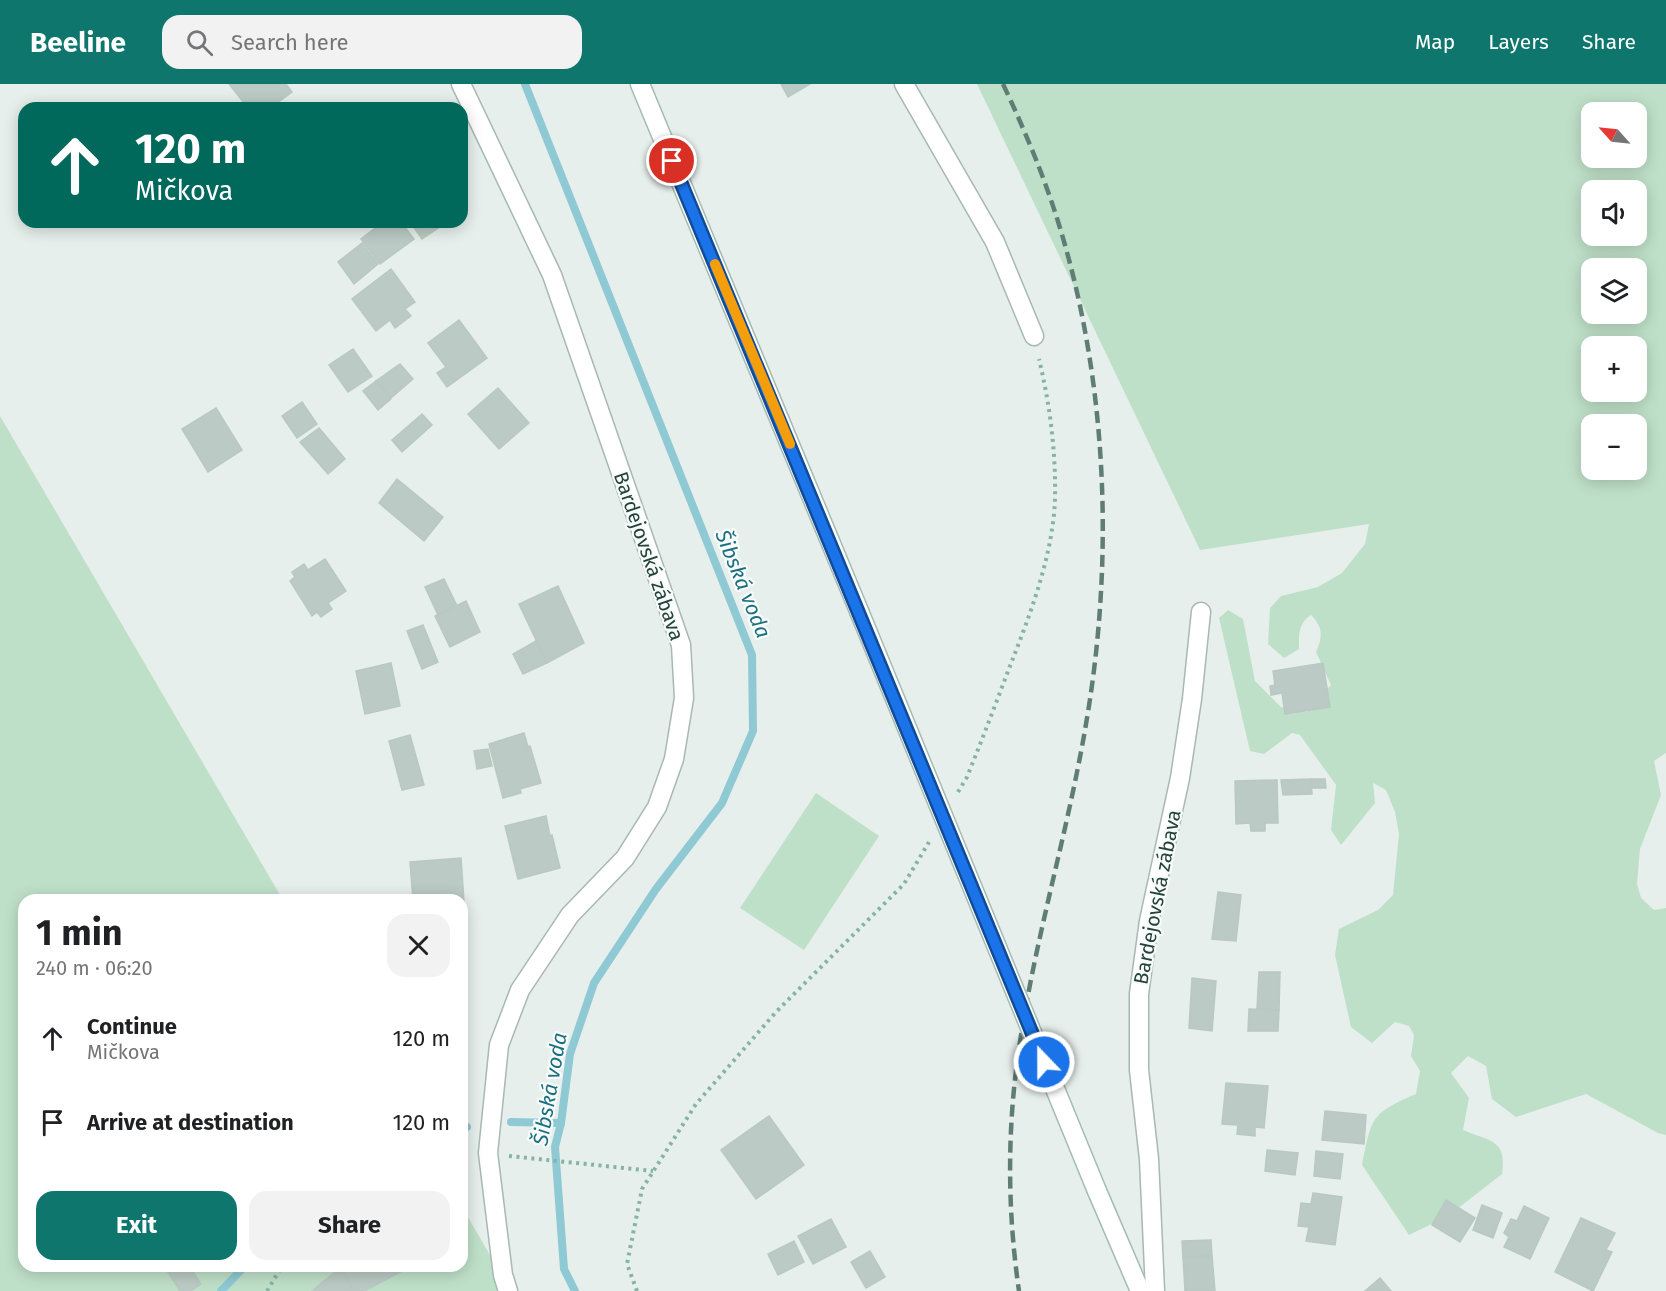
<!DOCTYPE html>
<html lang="en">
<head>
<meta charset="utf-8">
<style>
	body { margin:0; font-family:"Fira Sans",sans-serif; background:#f2f2f2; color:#202124; height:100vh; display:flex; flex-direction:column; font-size:22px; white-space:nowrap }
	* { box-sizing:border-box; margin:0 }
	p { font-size:20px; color:#757577 }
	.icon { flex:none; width:33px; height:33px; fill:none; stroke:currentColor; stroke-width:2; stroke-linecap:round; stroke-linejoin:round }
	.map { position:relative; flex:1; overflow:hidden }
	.drawer { position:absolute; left:18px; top:810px; width:450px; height:378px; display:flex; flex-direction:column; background:#fff; border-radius:18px; box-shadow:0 3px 15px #0003 }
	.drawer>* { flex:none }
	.hud { position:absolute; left:18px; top:18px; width:450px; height:126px; border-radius:18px; box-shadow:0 3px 15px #0003; background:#00695c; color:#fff; overflow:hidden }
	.needle { width:39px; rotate:297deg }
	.fabs { position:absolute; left:1581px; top:18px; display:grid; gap:12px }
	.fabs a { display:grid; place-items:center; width:66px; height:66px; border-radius:12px; background:#fff; box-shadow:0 3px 15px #0003; font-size:30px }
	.pin { position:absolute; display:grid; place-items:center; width:51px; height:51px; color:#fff; margin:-26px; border:3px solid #fff; border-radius:50%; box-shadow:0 2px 6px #0007 }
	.me { position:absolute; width:66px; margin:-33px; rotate:338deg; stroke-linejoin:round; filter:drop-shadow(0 0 4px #0008) }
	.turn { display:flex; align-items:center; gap:21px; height:126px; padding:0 18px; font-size:27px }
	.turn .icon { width:78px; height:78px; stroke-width:2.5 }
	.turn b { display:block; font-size:42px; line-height:51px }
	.round { display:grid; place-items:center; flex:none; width:63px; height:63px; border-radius:18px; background:#f2f2f2 }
	.overview { display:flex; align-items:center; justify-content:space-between; height:102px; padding:0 18px }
	h1 { font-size:36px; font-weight:700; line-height:45px }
	.cta { display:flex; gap:12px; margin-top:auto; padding:12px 18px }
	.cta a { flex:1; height:69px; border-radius:18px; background:#0f766e; color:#fff; font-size:24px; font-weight:700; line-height:69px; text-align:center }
	.cta a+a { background:#f2f2f2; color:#202124 }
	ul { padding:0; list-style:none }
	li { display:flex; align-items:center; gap:18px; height:84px; padding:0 18px }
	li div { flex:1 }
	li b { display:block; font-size:22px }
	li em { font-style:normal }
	header { display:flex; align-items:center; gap:36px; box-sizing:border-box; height:84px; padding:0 30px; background:#0f766e; color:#fff }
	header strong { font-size:28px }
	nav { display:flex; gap:33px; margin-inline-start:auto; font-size:21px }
	.search { width:420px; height:54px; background:#f2f2f2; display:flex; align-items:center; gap:15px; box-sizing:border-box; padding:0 21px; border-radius:18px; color:#757577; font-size:22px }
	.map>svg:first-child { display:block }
	.green { fill:#bfe0c8; fill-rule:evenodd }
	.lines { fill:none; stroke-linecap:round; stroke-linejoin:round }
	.stream { stroke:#8ec9d4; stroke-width:8 }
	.building { fill:#bbcac4; stroke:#b8c9c2; stroke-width:1.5 }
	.minor-casing { stroke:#a8b8b2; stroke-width:21 }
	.secondary-casing { stroke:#a4bbb3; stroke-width:21 }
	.path { stroke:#86b3a5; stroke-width:4; stroke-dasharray:3 4.5; stroke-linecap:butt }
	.minor { stroke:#fff; stroke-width:18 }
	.secondary { stroke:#fff; stroke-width:18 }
	.rail { stroke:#5f7d75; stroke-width:4.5; stroke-dasharray:12 6; stroke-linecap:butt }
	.secondary-bridge-casing { stroke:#a4bbb3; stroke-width:21; stroke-linecap:butt }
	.secondary-bridge { stroke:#fff; stroke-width:18 }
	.route-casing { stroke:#114b97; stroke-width:15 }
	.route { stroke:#1a73e8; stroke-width:10 }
	.slow { stroke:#f59e0b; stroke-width:10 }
	.labels { text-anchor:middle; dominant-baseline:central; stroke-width:4.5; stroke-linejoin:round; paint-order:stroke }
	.street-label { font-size:20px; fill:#24423a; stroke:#f7fbf9 }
	.water-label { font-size:21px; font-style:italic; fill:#1c6f80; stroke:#f7fbf9 }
</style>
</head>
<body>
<header>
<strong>Beeline</strong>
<div class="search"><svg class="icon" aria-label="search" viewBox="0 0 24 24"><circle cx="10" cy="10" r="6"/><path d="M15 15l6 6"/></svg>Search here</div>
<nav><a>Map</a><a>Layers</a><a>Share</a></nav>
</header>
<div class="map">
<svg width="1666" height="1207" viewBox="0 0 1666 1207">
	<rect width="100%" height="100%" fill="#e6efeb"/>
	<g class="green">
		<path d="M 977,0 L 1666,0 L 1666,669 L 1654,677 L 1661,711 L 1640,765 L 1637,800 L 1641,814 L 1654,826 L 1666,824 L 1666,1051 L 1658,1049 L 1586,1010 L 1516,1033 L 1492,1015 L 1486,982 L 1468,972 L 1451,989 L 1469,1014 L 1463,1046 C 1491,1058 1507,1055 1502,1090 L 1448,1132 L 1409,1151 L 1362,1081 C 1372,1033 1370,1030 1416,1010 L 1420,987 L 1411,972 L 1414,951 L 1409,942 L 1395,938 L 1372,959 L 1351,943 L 1335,871 L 1339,845 L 1378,826 L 1393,811 L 1399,750 L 1395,728 L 1386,706 L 1373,699 L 1375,719 L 1341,761 L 1331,746 L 1336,701 L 1300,651 L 1292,649 L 1264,670 L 1250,667 L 1219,534 L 1228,526 L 1243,535 L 1255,597 L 1281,623 L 1307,628 L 1331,601 L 1316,568 C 1323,553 1323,543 1311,531 C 1298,539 1299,551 1299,565 L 1284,574 L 1268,560 L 1270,524 L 1281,512 L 1318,503 L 1342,489 L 1365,460 L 1369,440 L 1200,466 ZM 1592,28 L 1636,28 L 1636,74 L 1592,74 ZM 1592,106 L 1636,106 L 1636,152 L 1592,152 ZM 1592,184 L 1636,184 L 1636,230 L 1592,230 ZM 1592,262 L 1636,262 L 1636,308 L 1592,308 ZM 1592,340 L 1636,340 L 1636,386 L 1592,386 Z"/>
		<polygon points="0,332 283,816 24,816 24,1182 462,1182 462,1123 511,1207 0,1207"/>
		<polygon points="816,709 879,752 804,866 740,824"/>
	</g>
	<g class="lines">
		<g class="stream">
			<polyline points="525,0 752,571 753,647 722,719 656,805 594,899 570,970 561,1039 555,1063 564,1185 575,1207"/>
			<polyline points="511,1038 561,1039"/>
			<polyline points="462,1044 467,1043"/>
			<polyline points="221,1207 245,1182"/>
		</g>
	</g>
	<g class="building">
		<polygon points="229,0 286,0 292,8 270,24 248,24"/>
		<polygon points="781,0 810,0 788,13"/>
		<polygon points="383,138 401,138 414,155 380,180 361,155"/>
		<polygon points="410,138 447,138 422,155"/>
		<polygon points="362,159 378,180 354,200 338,178"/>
		<polygon points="391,185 415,218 405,225 411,232 395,244 390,236 376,247 352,215"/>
		<polygon points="459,236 487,274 447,303 437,289 446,283 428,259"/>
		<polygon points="353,265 372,292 348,308 329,281"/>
		<polygon points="400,280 413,295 391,314 376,297"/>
		<polygon points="376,297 391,315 378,326 363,307"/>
		<polygon points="498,304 529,339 499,365 468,330"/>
		<polygon points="302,318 317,340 297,354 282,332"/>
		<polygon points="216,324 242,366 208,388 182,345"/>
		<polygon points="422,330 432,341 402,368 392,356"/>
		<polygon points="319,344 345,375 328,390 300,358"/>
		<polygon points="397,395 443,433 424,457 379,419"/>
		<polygon points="325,475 346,507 328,519 332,525 321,533 317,528 312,532 290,497 295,493 292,488 304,480 308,486"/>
		<polygon points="444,495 457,522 438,531 425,503"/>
		<polygon points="558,502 584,559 547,579 519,520"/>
		<polygon points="466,517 480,548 450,563 435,532"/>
		<polygon points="423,541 438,578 422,585 407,547"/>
		<polygon points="536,557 547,579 523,590 513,570"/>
		<polygon points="391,579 400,622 365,630 356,587"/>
		<polygon points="1323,579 1330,623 1285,630 1282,609 1271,611 1270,602 1275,601 1273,587"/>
		<polygon points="524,649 528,663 530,662 541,699 520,705 521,709 503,714 489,660"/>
		<polygon points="410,651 424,701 402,706 389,657"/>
		<polygon points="488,665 492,682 477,685 474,667"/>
		<polygon points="1311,695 1312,710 1283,711 1281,696"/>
		<polygon points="1311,695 1325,695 1326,704 1312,704"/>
		<polygon points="1277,696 1278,739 1265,739 1265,747 1251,747 1250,739 1236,740 1235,697"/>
		<polygon points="546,732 550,752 552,751 560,784 518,795 505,742"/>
		<polygon points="461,774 464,818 462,819 462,816 413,816 410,778"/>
		<polygon points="1218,808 1241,811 1236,857 1212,855"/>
		<polygon points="462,843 467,843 463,895 462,895"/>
		<polygon points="1259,888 1280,888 1279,926 1257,925"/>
		<polygon points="1192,894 1216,897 1212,947 1189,944"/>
		<polygon points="1249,925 1279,926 1278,947 1248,947"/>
		<polygon points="1226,999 1268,1002 1264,1044 1255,1043 1255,1052 1237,1050 1238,1041 1222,1040"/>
		<polygon points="1325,1027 1366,1031 1364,1060 1322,1056"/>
		<polygon points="769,1032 804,1081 756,1115 721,1066"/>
		<polygon points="1267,1066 1298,1069 1295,1091 1265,1087"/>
		<polygon points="1316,1067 1343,1070 1340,1095 1314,1092"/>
		<polygon points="1313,1109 1342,1113 1335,1161 1306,1157 1309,1143 1298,1142 1301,1119 1311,1120"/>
		<polygon points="1446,1116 1475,1134 1460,1158 1432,1141"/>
		<polygon points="1482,1121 1502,1129 1493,1154 1473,1146"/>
		<polygon points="1524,1122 1549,1134 1530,1175 1504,1163 1509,1153 1504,1149 1511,1135 1517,1137"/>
		<polygon points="1581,1134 1615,1149 1606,1166 1612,1168 1593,1207 1555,1188"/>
		<polygon points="831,1135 846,1163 813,1180 798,1152"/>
		<polygon points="1211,1156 1212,1172 1183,1173 1182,1157"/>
		<polygon points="794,1157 804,1178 778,1191 768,1170"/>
		<polygon points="870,1167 885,1193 866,1204 851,1178"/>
		<polygon points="1212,1172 1215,1207 1185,1207 1183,1173"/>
		<polygon points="164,1182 189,1182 201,1200 191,1207 180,1207"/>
		<polygon points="340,1182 404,1182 406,1185 364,1207 353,1207"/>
		<polygon points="341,1183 353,1207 312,1207"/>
		<polygon points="1380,1194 1391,1207 1365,1207"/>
	</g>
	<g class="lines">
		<defs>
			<g id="minor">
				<polyline points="461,0 552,191 681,561 684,614 674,675 657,723 625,774 570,831 520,906 499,961 488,1069 503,1191 508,1207"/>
				<polyline points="904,0 995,158 1034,252"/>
				<polyline points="1155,1207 1149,1075 1139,986 1139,910 1149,837 1180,694 1192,615 1201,528"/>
			</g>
			<g id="secondary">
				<polyline points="640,0 859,527"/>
				<polyline points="1097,1107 1140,1207"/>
			</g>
		</defs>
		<use href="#minor" class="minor-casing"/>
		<use href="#secondary" class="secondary-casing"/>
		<g class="path">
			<path d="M 958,708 L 967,693 C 982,656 996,619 1010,582 C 1030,531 1053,471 1055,415 C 1056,368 1050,321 1039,275"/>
			<polyline points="509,1072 653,1087"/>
			<polyline points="267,1207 282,1182"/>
			<polyline points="637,1207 627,1180 642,1105 696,1020 776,928 904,800 929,758"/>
		</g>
		<use href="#minor" class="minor"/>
		<use href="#secondary" class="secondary"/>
		<path class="rail" d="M 1003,0 C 1025,47 1045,94 1060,144 C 1108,302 1114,478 1086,640 C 1067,753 1032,864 1017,979 C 1007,1054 1008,1132 1019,1207"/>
		<defs>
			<polyline id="secondary-bridge" points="859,527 1097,1107"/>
		</defs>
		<use href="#secondary-bridge" class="secondary-bridge-casing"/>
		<use href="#secondary-bridge" class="secondary-bridge"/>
	</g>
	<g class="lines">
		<defs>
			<polyline id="route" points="672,77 1044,978"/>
		</defs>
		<use href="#route" class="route-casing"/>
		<use href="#route" class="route"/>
		<polyline class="slow" points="715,180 790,360"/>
	</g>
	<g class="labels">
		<g class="street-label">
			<text transform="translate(649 472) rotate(71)">Bardejovská zábava</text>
			<text transform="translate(1157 813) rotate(-79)">Bardejovská zábava</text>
		</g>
		<g class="water-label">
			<text transform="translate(743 500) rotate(68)">Šibská voda</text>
			<text transform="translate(550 1005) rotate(-80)">Šibská voda</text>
		</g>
	</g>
</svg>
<div class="fabs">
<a><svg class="needle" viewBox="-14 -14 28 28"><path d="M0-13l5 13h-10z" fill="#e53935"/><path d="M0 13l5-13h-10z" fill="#757577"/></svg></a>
<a><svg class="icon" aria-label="sound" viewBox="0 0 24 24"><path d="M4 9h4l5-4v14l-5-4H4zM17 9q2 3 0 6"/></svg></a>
<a><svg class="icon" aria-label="layers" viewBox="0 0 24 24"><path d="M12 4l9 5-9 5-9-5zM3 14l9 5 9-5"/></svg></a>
<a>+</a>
<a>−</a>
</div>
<div class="pin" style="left:672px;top:77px;background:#d93025"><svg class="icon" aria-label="arrive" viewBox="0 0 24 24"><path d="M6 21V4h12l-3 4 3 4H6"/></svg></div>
<svg class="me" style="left:1044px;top:978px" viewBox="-20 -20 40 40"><circle r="17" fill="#1a73e8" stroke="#fff" stroke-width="3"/><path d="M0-11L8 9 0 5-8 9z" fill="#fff"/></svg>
<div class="hud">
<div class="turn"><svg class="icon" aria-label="ahead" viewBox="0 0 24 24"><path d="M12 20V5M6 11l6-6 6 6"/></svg><div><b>120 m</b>Mičkova</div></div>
</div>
<section class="drawer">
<div class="overview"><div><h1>1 min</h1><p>240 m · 06:20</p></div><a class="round"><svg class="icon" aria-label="close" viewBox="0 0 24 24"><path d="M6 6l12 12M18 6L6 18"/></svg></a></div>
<ul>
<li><svg class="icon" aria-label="ahead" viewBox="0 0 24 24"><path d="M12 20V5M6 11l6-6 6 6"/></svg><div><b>Continue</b><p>Mičkova</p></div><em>120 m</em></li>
<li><svg class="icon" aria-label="arrive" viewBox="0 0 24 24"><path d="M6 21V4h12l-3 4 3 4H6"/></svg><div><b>Arrive at destination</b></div><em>120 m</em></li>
</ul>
<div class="cta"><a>Exit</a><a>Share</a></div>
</section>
</div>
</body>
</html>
